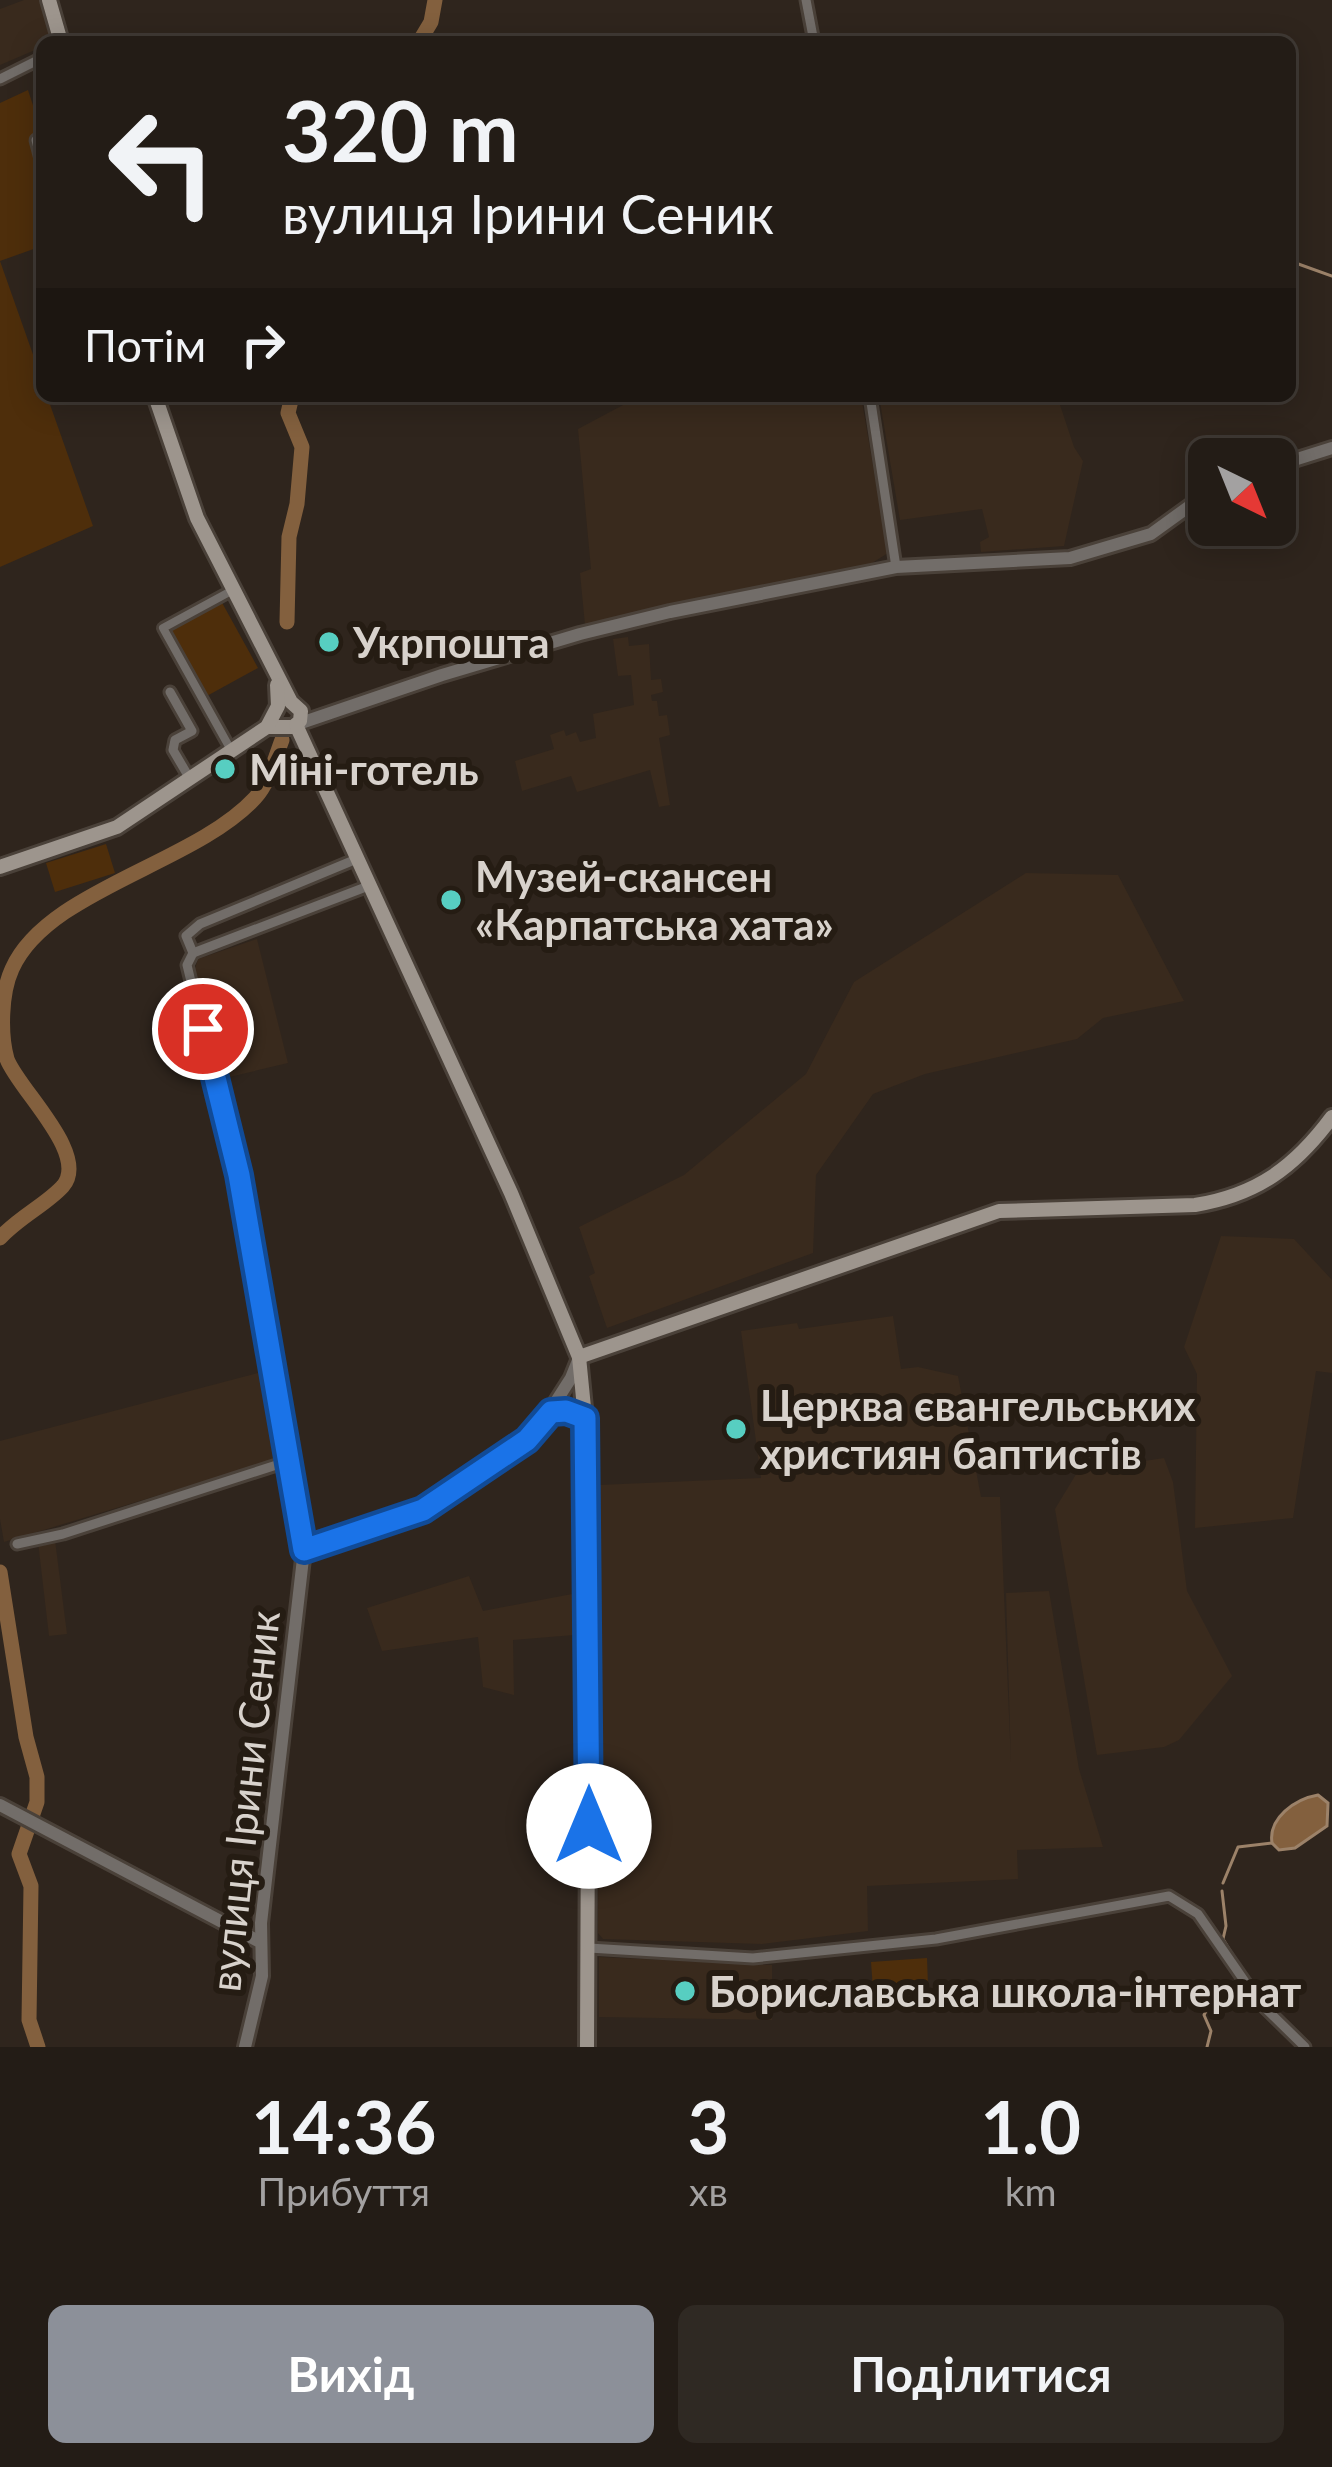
<!DOCTYPE html>
<html lang="uk">
<head>
<meta charset="utf-8">
<style>
	body { margin:0; font-family:Lato,sans-serif; background:#2f2923; color:#f1f3f6; height:100vh; display:flex; flex-direction:column; font-size:45px; white-space:nowrap }
	* { box-sizing:border-box; margin:0 }
	p { font-size:39px; color:#a3a1a1 }
	.icon { flex:none; width:66px; height:66px; fill:none; stroke:currentColor; stroke-width:2; stroke-linecap:round; stroke-linejoin:round }
	.map { position:relative; height:2047px; overflow:hidden }
	.panel { display:flex; flex-direction:column; background:#231c16; flex:1 }
	.panel>* { flex:none }
	.hud { position:absolute; left:36px; top:36px; width:1260px; height:366px; border-radius:18px; box-shadow:0 6px 30px #0003,0 0 0 3px #403a35; background:#231c16; color:#f1f3f6; overflow:hidden }
	.needle { width:78px; rotate:137deg }
	.fabs { position:absolute; left:1188px; top:438px; display:grid; gap:24px }
	.fabs a { display:grid; place-items:center; width:108px; height:108px; border-radius:18px; background:#231c16; box-shadow:0 6px 30px #0003,0 0 0 3px #403a35; font-size:60px }
	.pin { position:absolute; display:grid; place-items:center; width:102px; height:102px; color:#fff; margin:-51px; border:6px solid #fff; border-radius:50%; box-shadow:0 3px 12px #0007 }
	.me { position:absolute; width:132px; margin:-66px; rotate:0deg; stroke-linejoin:round; filter:drop-shadow(0 0 9px #0008) }
	.turn { display:flex; align-items:center; gap:42px; height:252px; padding:0 48px; font-size:54px }
	.turn .icon { width:156px; height:156px; stroke-width:2.5 }
	.turn b { display:block; font-size:84px; line-height:102px }
	.then { display:flex; align-items:center; height:114px; padding:0 48px; background:#0003; gap:24px; font-size:45px }
	.eta { display:flex; justify-content:space-evenly; align-items:center; height:204px; text-align:center }
	.eta b { font-size:72px; font-weight:700; line-height:84px }
	.action { display:flex; gap:24px; margin-top:auto; padding:24px 48px }
	.action a { flex:1; height:138px; border-radius:18px; background:#8c9099; color:#fff; font-size:48px; font-weight:700; line-height:138px; text-align:center }
	.action a+a { background:#2f2923; color:#f1f3f6 }
	.map>svg:first-child { display:block }
	.built { fill:#392a1d }
	.green { fill:#4e2e0b }
	.water { fill:#83603e; stroke:#9c8269; stroke-width:3 }
	.lines { fill:none; stroke-linecap:round; stroke-linejoin:round }
	.stream { stroke:#9c8269; stroke-width:3 }
	.river { stroke:#83603e; stroke-width:15 }
	.pedestrian-casing { stroke:#4a4139; stroke-width:14 }
	.minor-casing { stroke:#4a4139; stroke-width:15 }
	.tertiary-casing { stroke:#4a4139; stroke-width:18 }
	.secondary-casing { stroke:#4a4139; stroke-width:20 }
	.pedestrian { stroke:#726d69; stroke-width:8 }
	.minor { stroke:#726d69; stroke-width:9 }
	.tertiary { stroke:#726d69; stroke-width:12 }
	.secondary { stroke:#9d958d; stroke-width:14 }
	.route-casing { stroke:#114b97; stroke-width:30 }
	.route { stroke:#1a73e8; stroke-width:21 }
	.poi-dot { fill:#57cec1; stroke:#251c13; stroke-width:4.5 }
	.labels { text-anchor:middle; dominant-baseline:central; stroke-width:12; stroke-linejoin:round; paint-order:stroke }
	.poi-label { font-size:42px; font-weight:bold; fill:#d8d2cc; stroke:#251c13; text-anchor:start }
	.street-label { font-size:42px; fill:#d8d2cc; stroke:#251c13 }
</style>
</head>
<body>
<div class="map">
<svg width="1332" height="2047" viewBox="0 0 1332 2047">
	<rect width="100%" height="100%" fill="#2f251d"/>
	<g class="built">
		<polygon points="24,0 40,0 51,42 42,42 42,47 0,65 0,9"/>
		<polygon points="640,396 651,401 656,396 861,396 888,553 864,568 585,625 580,573 591,569 578,429"/>
		<polygon points="879,396 1057,396 1074,447 1083,461 1064,546 981,552 980,542 989,537 982,509 900,520"/>
		<polygon points="628,637 629,646 649,644 651,680 661,679 663,692 651,695 652,701 657,701 659,716 667,715 670,735 659,738 670,805 659,807 650,770 577,792 571,776 522,791 515,761 554,749 550,735 564,730 566,736 576,732 580,742 596,738 593,714 634,705 631,675 618,676 613,639"/>
		<polygon points="1026,873 1118,875 1184,1001 1103,1018 1077,1039 925,1074 873,1094 816,1175 813,1253 607,1328 589,1276 595,1273 579,1227 684,1175 806,1074 854,982"/>
		<polygon points="257,939 288,1063 221,1079 194,972 198,959"/>
		<polygon points="1221,1236 1294,1239 1332,1280 1332,1373 1316,1371 1293,1518 1195,1528 1197,1374 1184,1347"/>
		<polygon points="893,1316 901,1369 918,1367 958,1376 981,1497 1000,1497 1011,1764 1006,1593 1049,1591 1079,1769 1103,1847 1017,1850 1018,1879 867,1886 868,1931 762,1944 603,1939 598,1933 599,1485 761,1478 741,1331 797,1323 799,1329"/>
		<polygon points="269,1370 288,1456 4,1542 0,1519 0,1441"/>
		<polygon points="1164,1458 1173,1482 1187,1591 1232,1676 1179,1740 1164,1747 1097,1755 1055,1509 1078,1471"/>
		<polygon points="55,1540 67,1634 49,1636 38,1542"/>
		<polygon points="469,1576 483,1611 572,1594 574,1635 513,1640 514,1695 483,1687 478,1637 382,1651 367,1608"/>
		<polygon points="599,1957 772,1965 772,2020 599,2017"/>
	</g>
	<g class="green">
		<polygon points="28,90 42,133 37,136 42,154 42,246 0,261 42,380 42,396 47,396 93,526 0,567 0,103"/>
		<polygon points="220,599 258,668 205,697 167,628"/>
		<polygon points="106,844 115,873 55,892 46,863"/>
		<polygon points="927,1958 928,1985 873,1989 871,1962"/>
	</g>
	<path class="water" d="M 1318,1795 L 1328,1803 L 1327,1826 L 1295,1848 L 1279,1850 L 1272,1843 C 1268,1818 1295,1799 1318,1795 Z"/>
	<g class="lines">
		<g class="stream">
			<polyline points="1290,261 1332,276"/>
			<polyline points="1223,1883 1238,1847 1272,1843"/>
			<polyline points="1222,1891 1226,1926 1223,1939 1243,1972"/>
			<polyline points="1207,2047 1211,2031 1204,2015 1212,1999 1242,1980"/>
		</g>
		<g class="river">
			<polyline points="419,42 431,22 435,0"/>
			<polyline points="287,622 289,537 297,504 302,447 288,413 292,396"/>
			<path d="M 0,1238 C 19,1217 47,1204 63,1186 C 90,1154 18,1089 7,1059 C 0,1034 1,993 12,969 C 47,890 194,864 255,798 C 269,783 275,758 282,740"/>
			<polyline points="0,1572 26,1737 37,1777 37,1802 19,1854 31,1886 29,2020 38,2047"/>
		</g>
		<defs>
			<polyline id="pedestrian" points="231,750 163,628 233,590"/>
			<g id="minor">
				<polyline points="806,0 814,42"/>
				<polyline points="0,79 42,58"/>
				<polyline points="42,139 36,140 42,163"/>
				<polyline points="870,396 896,567"/>
				<polyline points="170,692 192,731 175,740 173,750 190,779"/>
				<polyline points="193,953 371,885"/>
				<polyline points="17,1544 63,1534 292,1460"/>
				<path d="M 304,1550 C 277,1352 234,1158 187,965 L 193,953 L 186,936 L 200,924 L 359,858"/>
				<polyline points="589,1948 753,1958 936,1939 1169,1896 1198,1914 1259,2002 1305,2047"/>
			</g>
			<g id="tertiary">
				<polyline points="1275,466 1332,448"/>
				<polyline points="298,724 442,675 580,634 670,612 896,567 1070,558 1151,534 1209,492"/>
				<polyline points="551,1412 566,1411 585,1418"/>
				<polyline points="0,1805 260,1942"/>
				<polyline points="245,2047 262,1976 261,1923 304,1550 423,1510 497,1463 541,1425 571,1378 579,1358"/>
			</g>
			<g id="secondary">
				<polyline points="49,0 61,42"/>
				<polyline points="155,396 197,518 291,702 301,711 300,721 293,727 267,727"/>
				<polyline points="296,725 511,1193 579,1357 585,1418 589,1566 587,2047"/>
				<polyline points="0,867 117,827 267,727 278,706 277,685"/>
				<path d="M 579,1357 L 999,1211 L 1195,1205 C 1257,1195 1295,1167 1332,1117"/>
			</g>
		</defs>
		<use href="#pedestrian" class="pedestrian-casing"/>
		<use href="#minor" class="minor-casing"/>
		<use href="#tertiary" class="tertiary-casing"/>
		<use href="#secondary" class="secondary-casing"/>
		<use href="#pedestrian" class="pedestrian"/>
		<use href="#minor" class="minor"/>
		<use href="#tertiary" class="tertiary"/>
		<use href="#secondary" class="secondary"/>
	</g>
	<g class="lines">
		<defs>
			<polyline id="route" points="203,1029 239,1175 304,1550 423,1510 527,1440 551,1412 566,1411 585,1418 589,1826"/>
		</defs>
		<use href="#route" class="route-casing"/>
		<use href="#route" class="route"/>
	</g>
	<g class="poi-dot">
		<circle cx="329" cy="642" r="12"/>
		<circle cx="225" cy="769" r="12"/>
		<circle cx="451" cy="900" r="12"/>
		<circle cx="736" cy="1429" r="12"/>
		<circle cx="685" cy="1991" r="12"/>
	</g>
	<g class="labels">
		<g class="poi-label">
			<text x="353" y="642">Укрпошта</text>
			<text x="249" y="769">Міні-готель</text>
			<text x="475" y="876">Музей-скансен<tspan x="475" dy="48">«Карпатська хата»</tspan></text>
			<text x="760" y="1405">Церква євангельських<tspan x="760" dy="48">християн баптистів</tspan></text>
			<text x="709" y="1991">Бориславська школа-інтернат</text>
		</g>
		<g class="street-label">
			<text transform="translate(244 1801) rotate(-84)">вулиця Ірини Сеник</text>
		</g>
	</g>
</svg>
<div class="fabs">
<a><svg class="needle" viewBox="-14 -14 28 28"><path d="M0-13l5 13h-10z" fill="#e53935"/><path d="M0 13l5-13h-10z" fill="#a3a1a1"/></svg></a>
</div>
<div class="pin" style="left:203px;top:1029px;background:#d93025"><svg class="icon" aria-label="arrive" viewBox="0 0 24 24"><path d="M6 21V4h12l-3 4 3 4H6"/></svg></div>
<svg class="me" style="left:589px;top:1826px" viewBox="-20 -20 40 40"><circle r="19" fill="#fff"/><path d="M0-13L10 11 0 6-10 11z" fill="#1a73e8"/></svg>
<div class="hud">
<div class="turn"><svg class="icon" aria-label="left" viewBox="0 0 24 24"><path d="M17 20v-9H6M10 6l-5 5 5 5"/></svg><div><b>320 m</b>вулиця Ірини Сеник</div></div>
<div class="then">Потім<svg class="icon" aria-label="right" viewBox="0 0 24 24"><path d="M7 20v-9h11M14 6l5 5-5 5"/></svg></div>
</div>
</div>
<section class="panel">
<div class="eta">
<div><b>14:36</b><p>Прибуття</p></div>
<div><b>3</b><p>хв</p></div>
<div><b>1.0</b><p>km</p></div>
</div>
<div class="action"><a>Вихід</a><a>Поділитися</a></div>
</section>
</body>
</html>
